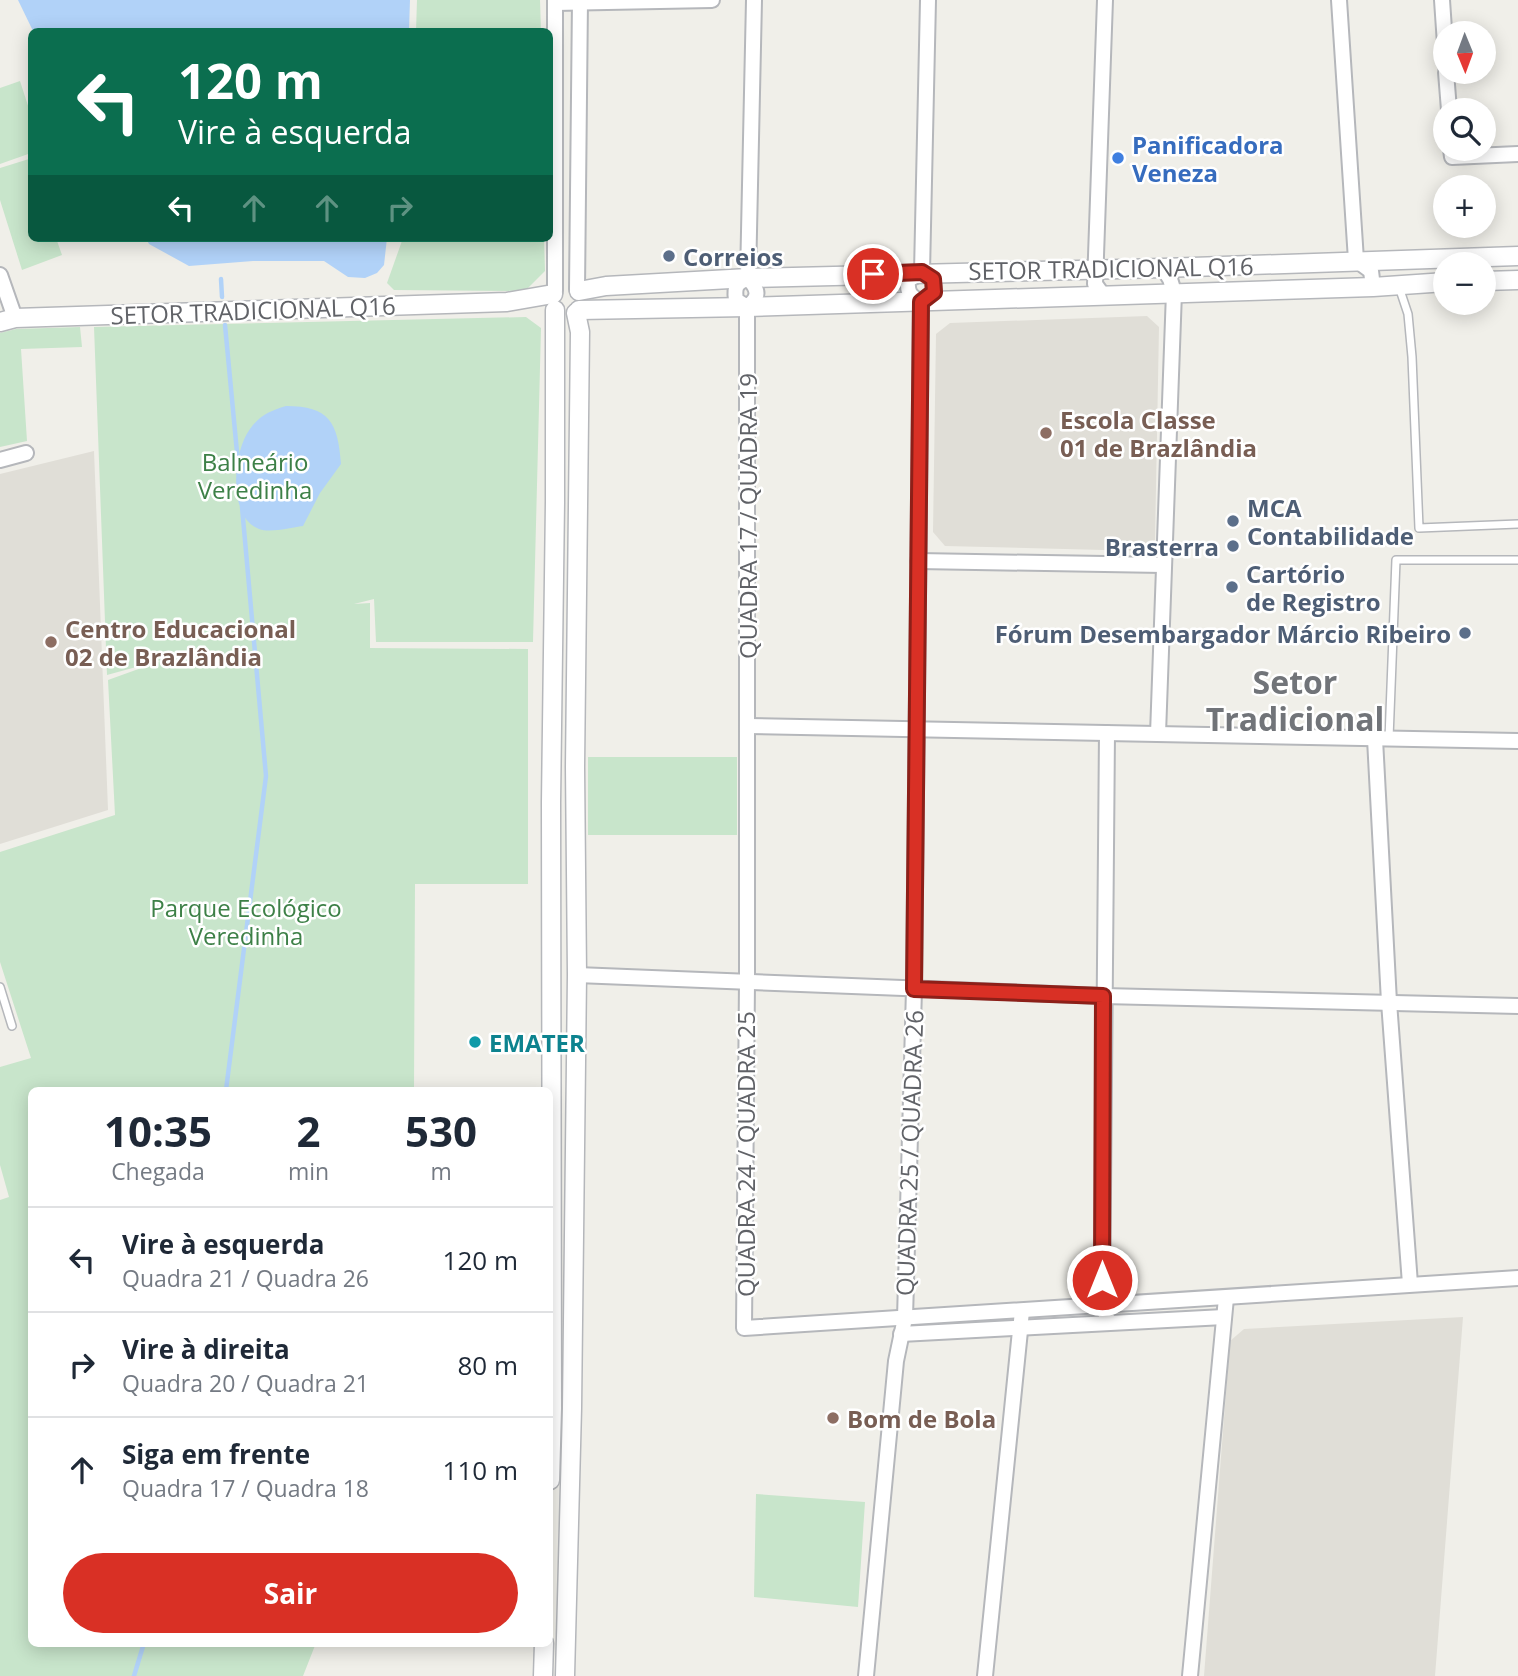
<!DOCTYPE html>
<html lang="pt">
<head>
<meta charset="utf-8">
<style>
	body { margin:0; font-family:"Open Sans",sans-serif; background:#f2f2f3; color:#1f2937; height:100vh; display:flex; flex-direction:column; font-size:26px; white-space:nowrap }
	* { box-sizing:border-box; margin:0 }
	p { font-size:23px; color:#747a83 }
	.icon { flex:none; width:38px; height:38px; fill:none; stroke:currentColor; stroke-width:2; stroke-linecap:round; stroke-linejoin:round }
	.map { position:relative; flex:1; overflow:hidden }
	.drawer { position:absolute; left:28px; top:1087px; width:525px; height:560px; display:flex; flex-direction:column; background:#fff; border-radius:10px; box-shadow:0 4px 18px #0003 }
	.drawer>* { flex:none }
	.top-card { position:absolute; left:28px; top:28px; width:525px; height:214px; border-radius:10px; box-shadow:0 4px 18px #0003; background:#0b6e4f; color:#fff; overflow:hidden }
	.needle { width:46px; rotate:179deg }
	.controls { position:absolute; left:1433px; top:21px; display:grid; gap:14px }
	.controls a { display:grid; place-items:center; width:63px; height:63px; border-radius:50%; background:#fff; box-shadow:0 4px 18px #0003; font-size:35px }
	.pin { position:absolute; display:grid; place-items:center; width:60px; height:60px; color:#fff; margin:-30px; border:4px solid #fff; border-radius:50%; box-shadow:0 2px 7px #0007 }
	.me { position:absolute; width:77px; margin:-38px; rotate:0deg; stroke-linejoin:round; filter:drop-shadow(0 0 5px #0008) }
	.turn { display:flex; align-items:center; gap:24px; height:147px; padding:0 35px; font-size:32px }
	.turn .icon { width:91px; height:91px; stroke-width:2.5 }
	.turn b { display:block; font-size:49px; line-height:60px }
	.lanes { display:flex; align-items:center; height:66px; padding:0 35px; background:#0003; justify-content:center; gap:35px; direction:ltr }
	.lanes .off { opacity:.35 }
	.eta { display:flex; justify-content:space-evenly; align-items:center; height:119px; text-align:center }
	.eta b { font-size:42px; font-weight:700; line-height:49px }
	.primary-button { display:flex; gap:14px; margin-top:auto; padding:14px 35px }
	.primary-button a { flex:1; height:80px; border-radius:42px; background:#d93025; color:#fff; font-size:28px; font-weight:700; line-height:80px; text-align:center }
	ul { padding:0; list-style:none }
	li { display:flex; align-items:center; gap:21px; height:105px; padding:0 35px; border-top:2px solid #e0e1e3 }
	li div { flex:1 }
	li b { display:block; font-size:26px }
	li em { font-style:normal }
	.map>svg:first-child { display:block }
	.education { fill:#e0ded7 }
	.green { fill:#c8e5cb }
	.water { fill:#b1d2f8 }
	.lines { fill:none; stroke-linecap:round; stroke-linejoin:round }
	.stream { stroke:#b1d2f8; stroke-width:4.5 }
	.service-casing { stroke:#b5b7bb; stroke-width:10 }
	.minor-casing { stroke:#b5b7bb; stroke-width:18 }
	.tertiary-casing { stroke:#b5b7bb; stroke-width:21 }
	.service { stroke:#fff; stroke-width:7 }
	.minor { stroke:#fff; stroke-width:14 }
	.tertiary { stroke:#fff; stroke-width:18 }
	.route-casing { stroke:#8d1f18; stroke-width:18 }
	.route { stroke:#d93025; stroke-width:12 }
	.shop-dot { fill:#3f7fe0; stroke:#fff; stroke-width:2.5 }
	.service-dot { fill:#5c6f8a; stroke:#fff; stroke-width:2.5 }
	.education-dot { fill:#8d6e63; stroke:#fff; stroke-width:2.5 }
	.culture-dot { fill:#0f9aa8; stroke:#fff; stroke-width:2.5 }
	.labels { text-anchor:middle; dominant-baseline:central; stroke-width:5; stroke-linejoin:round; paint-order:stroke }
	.shop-label { font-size:24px; font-weight:bold; fill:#366cbe; stroke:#fff; text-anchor:start }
	.service-label { font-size:24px; font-weight:bold; fill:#4e5e75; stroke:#fff; text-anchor:start }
	.street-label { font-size:24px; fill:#606267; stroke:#fff }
	.education-label { font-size:24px; font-weight:bold; fill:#785e54; stroke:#fff; text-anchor:start }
	.park-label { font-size:24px; fill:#3d8047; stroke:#fff }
	.culture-label { font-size:24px; font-weight:bold; fill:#0d838f; stroke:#fff; text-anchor:start }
	.district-label { font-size:32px; font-weight:bold; fill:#717479; stroke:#fff }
</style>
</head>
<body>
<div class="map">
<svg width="1518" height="1676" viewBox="0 0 1518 1676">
	<rect width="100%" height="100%" fill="#f0efe9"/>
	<g class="education">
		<polygon points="1147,316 1159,327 1155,540 1143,551 945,546 933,532 936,334 950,323"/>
		<polygon points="94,451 108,810 0,844 0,474"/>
		<polygon points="1463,1317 1435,1676 1204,1676 1230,1341 1244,1329"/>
	</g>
	<g class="green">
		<polygon points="417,0 540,0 541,31 416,31"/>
		<polygon points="20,81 31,115 31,153 0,164 0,88"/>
		<polygon points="29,159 32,165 32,238 56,238 62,255 22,270 0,200 0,168"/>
		<polygon points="403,238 544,238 545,271 525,291 394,290 387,283"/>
		<polygon points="526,317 541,328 533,642 376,642 374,599 354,604 370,603 370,648 528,649 528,884 415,884 414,1090 32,1090 32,1643 316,1643 303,1676 0,1676 0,1200 9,1197 0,1165 0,1067 31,1058 0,962 0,852 115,815 108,680 169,658 107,675 94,327"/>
		<polygon points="80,327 82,347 21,349 27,441 0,447 0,333 16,329"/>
		<rect x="588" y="757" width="149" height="78"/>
		<polygon points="756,1494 865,1502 858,1607 754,1597"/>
	</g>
	<g class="water">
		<polygon points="18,0 410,0 409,31 33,31"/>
		<polygon points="146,238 387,238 384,265 377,273 365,278 348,277 324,261 253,261 189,266 149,244"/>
		<path d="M 286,406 C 329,406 338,422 341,464 L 320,493 L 303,526 C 290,528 270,533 259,529 C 227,517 233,451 250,429 C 260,415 270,411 286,406 Z"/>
	</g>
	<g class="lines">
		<g class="stream">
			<polyline points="221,279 222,297"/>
			<polyline points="225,325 238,463"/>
			<polyline points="226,1090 266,776 242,507"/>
			<polyline points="134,1676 144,1643"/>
		</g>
		<defs>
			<g id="service">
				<polyline points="1399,287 1408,314 1412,357 1419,528 1518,524"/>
				<polyline points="1389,738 1396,560 1518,560"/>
				<polyline points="0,987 12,1026"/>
			</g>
			<g id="minor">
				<polyline points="1339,0 1356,260 1371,271 1373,287"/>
				<polyline points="1442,0 1446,59"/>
				<polyline points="555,3 712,0"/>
				<polyline points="1446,72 1449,110"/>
				<polyline points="1451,149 1452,157 1518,154"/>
				<polyline points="922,272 928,0"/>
				<path d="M 921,273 L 908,280 C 907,293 910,296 921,302"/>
				<polyline points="0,275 15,318"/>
				<polyline points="748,278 754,0"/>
				<polyline points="577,289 580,0"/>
				<polyline points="555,291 555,0"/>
				<polyline points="1103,295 1095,284 1105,0"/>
				<polyline points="921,302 934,292 933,279 922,272"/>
				<polyline points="747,307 747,981 744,1328 1518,1278"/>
				<path d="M 747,307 L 736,300 C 734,287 736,283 748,278"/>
				<path d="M 747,307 C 760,297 759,290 748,278"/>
				<polyline points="0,460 26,453"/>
				<polyline points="918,561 1163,565"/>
				<polyline points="747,726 1518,741"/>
				<polyline points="1107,733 1102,1306 1109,1322"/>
				<polyline points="1158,734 1174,292 1170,279 1163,268"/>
				<polyline points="1375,739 1389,1002 1410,1284"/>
				<polyline points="577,975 1103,996 1518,1006"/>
				<polyline points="901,1334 1224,1317"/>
				<polyline points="866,1676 896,1361 905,1318 914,989 921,302"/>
				<polyline points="985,1676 1022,1311"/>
				<polyline points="1190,1676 1226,1298"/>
			</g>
			<g id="tertiary">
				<polyline points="1484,281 1518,280"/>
				<polyline points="579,291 606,286 748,278 1163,268 1518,256"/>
				<polyline points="579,310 747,307 1373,287 1446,282"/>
				<polyline points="0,322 15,318 507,302 553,294"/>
				<polyline points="550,1480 552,1408 551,802 555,502 555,310"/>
				<polyline points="543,1676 544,1643"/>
				<polyline points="565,1676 572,1408 577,975 575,767 580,332 576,313"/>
			</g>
		</defs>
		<use href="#service" class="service-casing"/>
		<use href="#minor" class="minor-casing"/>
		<use href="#tertiary" class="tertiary-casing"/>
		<use href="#service" class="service"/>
		<use href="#minor" class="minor"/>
		<use href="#tertiary" class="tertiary"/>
	</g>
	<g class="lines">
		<defs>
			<polyline id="route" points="873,274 922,272 933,279 934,292 921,302 914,989 1103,996 1102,1280"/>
		</defs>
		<use href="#route" class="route-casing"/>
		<use href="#route" class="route"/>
	</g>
	<circle class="shop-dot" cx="1118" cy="158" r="7"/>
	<g class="service-dot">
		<circle cx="669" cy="256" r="7"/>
		<circle cx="1233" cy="521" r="7"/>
		<circle cx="1233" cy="546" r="7"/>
		<circle cx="1232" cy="587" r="7"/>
		<circle cx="1465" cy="633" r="7"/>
	</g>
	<g class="education-dot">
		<circle cx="1046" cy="433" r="7"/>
		<circle cx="51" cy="642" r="7"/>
		<circle cx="833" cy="1418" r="7"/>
	</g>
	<circle class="culture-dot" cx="475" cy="1042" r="7"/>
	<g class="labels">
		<g class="shop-label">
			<text x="1132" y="144">Panificadora<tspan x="1132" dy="28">Veneza</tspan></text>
		</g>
		<g class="service-label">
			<text x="683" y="256">Correios</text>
			<text x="1247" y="507">MCA<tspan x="1247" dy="28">Contabilidade</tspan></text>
			<text x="1219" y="546" text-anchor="end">Brasterra</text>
			<text x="1246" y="573">Cartório<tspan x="1246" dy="28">de Registro</tspan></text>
			<text x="1451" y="633" text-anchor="end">Fórum Desembargador Márcio Ribeiro</text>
		</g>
		<g class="street-label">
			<text transform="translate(1111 268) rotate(-1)">SETOR TRADICIONAL Q16</text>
			<text transform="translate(253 310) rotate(-2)">SETOR TRADICIONAL Q16</text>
			<text transform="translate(747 516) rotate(-90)">QUADRA 17 / QUADRA 19</text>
			<text transform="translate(909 1153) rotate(-88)">QUADRA 25 / QUADRA 26</text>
			<text transform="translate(745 1154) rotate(-90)">QUADRA 24 / QUADRA 25</text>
		</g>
		<g class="education-label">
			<text x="1060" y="419">Escola Classe<tspan x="1060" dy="28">01 de Brazlândia</tspan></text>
			<text x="65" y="628">Centro Educacional<tspan x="65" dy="28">02 de Brazlândia</tspan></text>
			<text x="847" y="1418">Bom de Bola</text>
		</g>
		<g class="park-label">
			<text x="255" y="461">Balneário<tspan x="255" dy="28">Veredinha</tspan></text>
			<text x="246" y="907">Parque Ecológico<tspan x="246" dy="28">Veredinha</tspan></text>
		</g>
		<g class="culture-label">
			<text x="489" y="1042">EMATER</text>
		</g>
		<g class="district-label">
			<text x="1295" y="681">Setor<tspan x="1295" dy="37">Tradicional</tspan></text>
		</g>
	</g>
</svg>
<div class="controls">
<a><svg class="needle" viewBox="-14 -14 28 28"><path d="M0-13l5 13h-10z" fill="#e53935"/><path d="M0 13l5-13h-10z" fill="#747a83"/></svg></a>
<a><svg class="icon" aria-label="search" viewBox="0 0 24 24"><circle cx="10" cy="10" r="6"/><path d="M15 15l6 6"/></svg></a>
<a>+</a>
<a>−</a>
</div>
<div class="pin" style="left:873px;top:274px;background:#d93025"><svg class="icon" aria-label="arrive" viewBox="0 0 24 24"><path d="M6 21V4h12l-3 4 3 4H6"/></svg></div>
<svg class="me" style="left:1102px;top:1280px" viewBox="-20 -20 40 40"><circle r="17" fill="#d93025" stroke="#fff" stroke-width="3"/><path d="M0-11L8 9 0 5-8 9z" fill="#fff"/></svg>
<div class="top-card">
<div class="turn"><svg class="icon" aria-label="left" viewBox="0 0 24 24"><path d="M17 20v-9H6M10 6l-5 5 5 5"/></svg><div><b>120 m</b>Vire à esquerda</div></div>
<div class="lanes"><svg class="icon" aria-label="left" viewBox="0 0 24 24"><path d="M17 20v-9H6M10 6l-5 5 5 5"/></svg><svg class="icon off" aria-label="ahead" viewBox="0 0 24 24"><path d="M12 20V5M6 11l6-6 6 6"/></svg><svg class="icon off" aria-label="ahead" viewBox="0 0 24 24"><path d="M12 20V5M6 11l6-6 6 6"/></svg><svg class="icon off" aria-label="right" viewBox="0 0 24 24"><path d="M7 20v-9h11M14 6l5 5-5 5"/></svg></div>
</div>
<section class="drawer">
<div class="eta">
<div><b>10:35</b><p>Chegada</p></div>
<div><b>2</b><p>min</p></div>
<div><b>530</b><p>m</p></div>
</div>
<ul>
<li><svg class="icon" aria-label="left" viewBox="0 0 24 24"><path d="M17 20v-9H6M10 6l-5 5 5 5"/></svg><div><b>Vire à esquerda</b><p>Quadra 21 / Quadra 26</p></div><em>120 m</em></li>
<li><svg class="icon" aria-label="right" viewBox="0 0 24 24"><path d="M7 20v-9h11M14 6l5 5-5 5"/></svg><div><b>Vire à direita</b><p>Quadra 20 / Quadra 21</p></div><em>80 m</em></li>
<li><svg class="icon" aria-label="ahead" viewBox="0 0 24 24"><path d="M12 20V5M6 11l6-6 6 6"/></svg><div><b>Siga em frente</b><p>Quadra 17 / Quadra 18</p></div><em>110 m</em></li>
</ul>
<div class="primary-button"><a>Sair</a></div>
</section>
</div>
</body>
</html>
